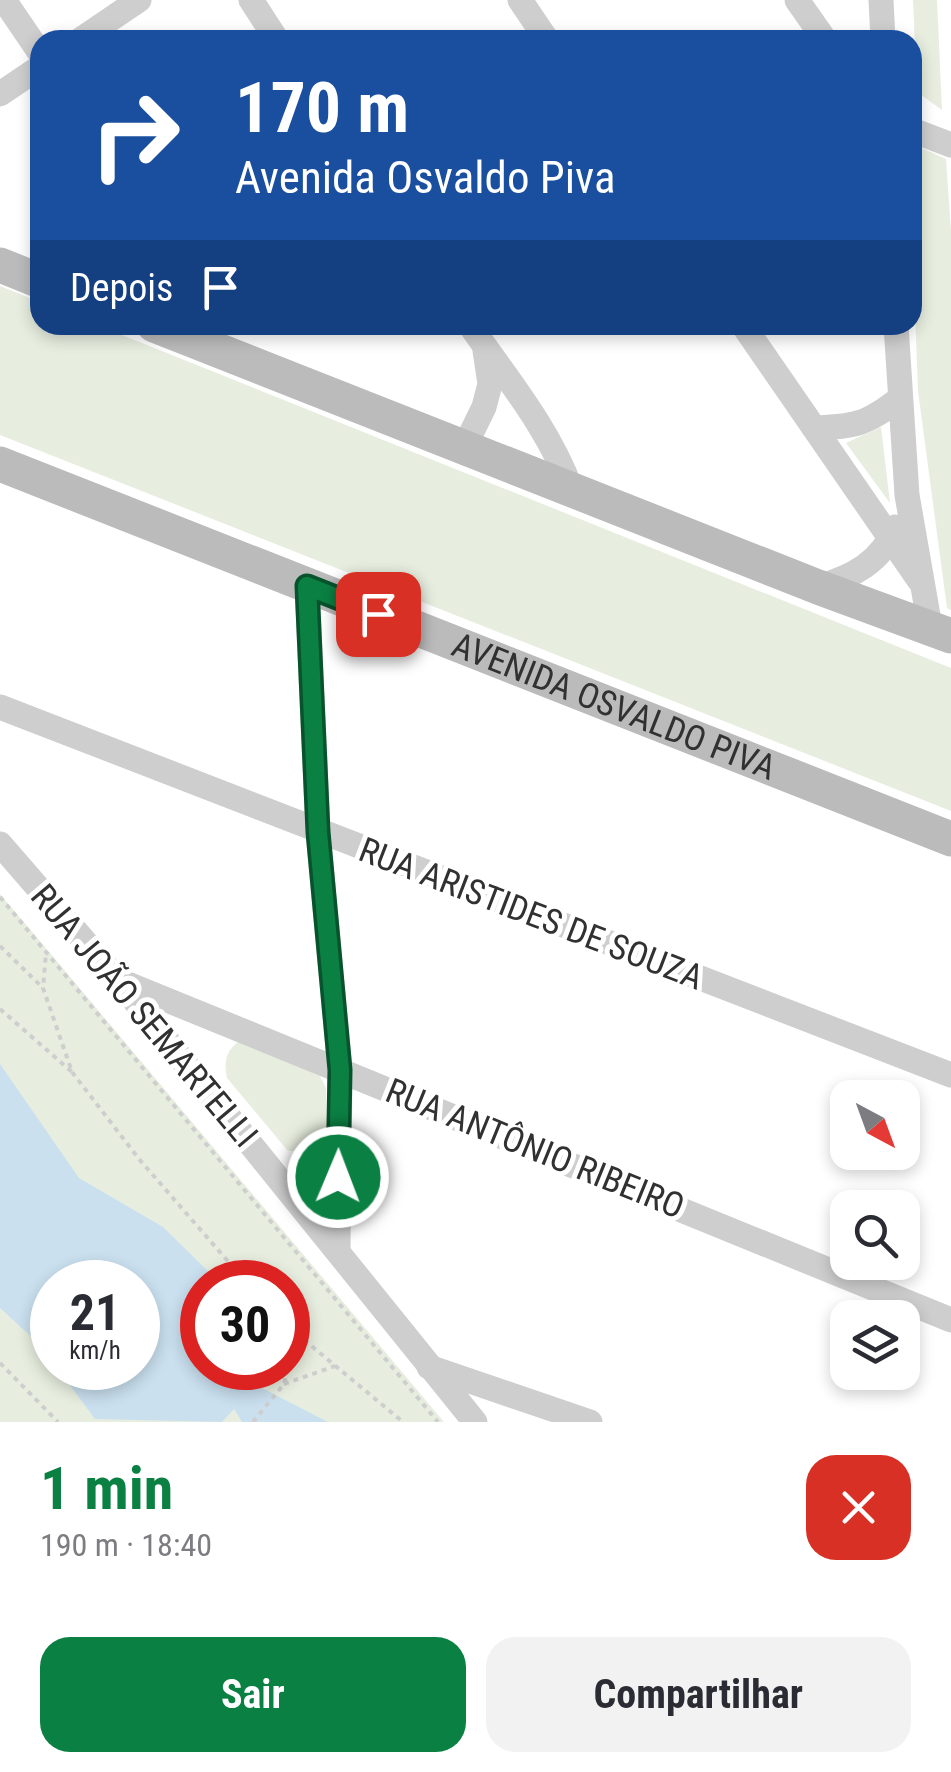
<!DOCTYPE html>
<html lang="pt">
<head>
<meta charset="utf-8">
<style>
	body { margin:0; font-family:"Roboto Condensed",sans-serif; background:#f2f2f3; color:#2b2b33; height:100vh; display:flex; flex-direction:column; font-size:38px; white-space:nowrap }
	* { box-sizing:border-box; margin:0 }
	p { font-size:32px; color:#7c7c81 }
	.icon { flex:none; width:55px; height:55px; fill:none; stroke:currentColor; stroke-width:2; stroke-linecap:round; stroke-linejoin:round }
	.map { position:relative; height:1422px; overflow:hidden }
	.side { display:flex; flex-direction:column; background:#fff; flex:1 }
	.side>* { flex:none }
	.guide { position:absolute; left:30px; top:30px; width:892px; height:305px; border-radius:30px; box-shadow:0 5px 15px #0003; background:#1a4fa0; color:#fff; overflow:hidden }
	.needle { width:65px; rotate:139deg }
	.controls { position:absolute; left:830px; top:1080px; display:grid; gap:20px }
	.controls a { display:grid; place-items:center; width:90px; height:90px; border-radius:20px; background:#fff; box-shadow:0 5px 15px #0003; font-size:50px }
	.speed { position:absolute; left:30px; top:1260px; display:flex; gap:20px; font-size:50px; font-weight:700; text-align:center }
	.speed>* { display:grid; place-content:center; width:130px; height:130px; border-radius:50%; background:#fff; box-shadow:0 5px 15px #0003; line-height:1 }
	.speed small { font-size:25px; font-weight:400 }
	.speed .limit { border:15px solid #d22; background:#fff; color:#111 }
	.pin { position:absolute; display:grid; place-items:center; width:85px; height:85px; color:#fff; margin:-42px; border-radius:20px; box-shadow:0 5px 15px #0006 }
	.me { position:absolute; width:110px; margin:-55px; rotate:1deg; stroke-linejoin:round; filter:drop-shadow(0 0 8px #0008) }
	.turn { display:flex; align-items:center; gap:35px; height:210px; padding:0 40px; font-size:45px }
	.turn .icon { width:130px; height:130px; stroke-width:2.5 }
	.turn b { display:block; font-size:70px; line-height:85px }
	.then { display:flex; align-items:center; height:95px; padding:0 40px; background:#0003; gap:20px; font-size:38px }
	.round { display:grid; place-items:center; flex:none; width:105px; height:105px; border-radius:30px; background:#f2f2f3 }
	.head { display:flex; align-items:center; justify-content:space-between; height:170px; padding:0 40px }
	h1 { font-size:60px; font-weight:700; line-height:75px; color:#0b8043 }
	.action { display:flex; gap:20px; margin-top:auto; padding:20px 40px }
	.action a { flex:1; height:115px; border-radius:30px; background:#0b8043; color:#fff; font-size:40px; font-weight:700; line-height:115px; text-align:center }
	.action a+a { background:#f2f2f3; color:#2b2b33 }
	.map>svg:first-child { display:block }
	.green { fill:#e7eedf; fill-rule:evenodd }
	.water { fill:#cae0ef }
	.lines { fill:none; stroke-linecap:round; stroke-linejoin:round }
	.path { stroke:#cecece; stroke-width:4; stroke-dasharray:5 5; stroke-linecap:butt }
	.street { stroke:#cecece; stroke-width:25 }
	.secondary { stroke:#bbb; stroke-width:35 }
	.route-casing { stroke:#07532c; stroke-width:25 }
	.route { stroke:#0b8043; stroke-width:18 }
	.labels { text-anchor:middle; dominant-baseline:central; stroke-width:10; stroke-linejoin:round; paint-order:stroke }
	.street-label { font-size:35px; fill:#313131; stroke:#fff }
</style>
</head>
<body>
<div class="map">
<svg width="951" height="1422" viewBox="0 0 951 1422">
	<rect width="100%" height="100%" fill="#fff"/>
	<g class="green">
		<polygon points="913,0 937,0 942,110 917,92"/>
		<polygon points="913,144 946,159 951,231 951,610 947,608 918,391 913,257"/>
		<polygon points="0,286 40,302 40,325 97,325 951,668 951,811 0,435"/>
		<polygon points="881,427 890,503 846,443"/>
		<path d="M 0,894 L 40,941 L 444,1422 L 0,1422 ZM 52,1282 L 138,1282 L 138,1368 L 52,1368 ZM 202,1282 L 288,1282 L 288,1368 L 202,1368 Z"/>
		<path d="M 238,1042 L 246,1043 L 320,1076 L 326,1088 L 327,1132 L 313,1151 L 288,1151 L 227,1078 C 224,1063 225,1052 238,1042 Z"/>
	</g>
	<polygon class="water" points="0,1064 79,1178 163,1227 219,1282 202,1282 202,1368 258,1368 260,1387 328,1422 242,1422 234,1409 222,1422 95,1419 57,1368 138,1368 138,1282 52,1282 52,1362 38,1343 0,1308"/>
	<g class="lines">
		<g class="path">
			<polyline points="0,897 438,1422"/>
			<polyline points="0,946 43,988"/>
			<polyline points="0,1009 72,1072 43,988 46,953"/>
			<polyline points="72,1072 139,1159 246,1282"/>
			<polyline points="288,1324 297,1334"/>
			<polyline points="0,1363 58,1422"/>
			<polyline points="284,1384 335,1366"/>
			<polyline points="253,1422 284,1384 297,1334 403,1422"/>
		</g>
		<g class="street">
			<polyline points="4,0 40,53"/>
			<polyline points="251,0 277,40"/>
			<polyline points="520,0 547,40"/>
			<polyline points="797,0 825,40"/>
			<polyline points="881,0 883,40"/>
			<polyline points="80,40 139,0"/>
			<polyline points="0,94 40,67"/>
			<polyline points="912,130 951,145"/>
			<path d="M 470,325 C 507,379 548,427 571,489"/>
			<polyline points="743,325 919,580"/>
			<polyline points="896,325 907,495 930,627"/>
			<path d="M 814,428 C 854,427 867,424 899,399"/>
			<polyline points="464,448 484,407 490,384 485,351"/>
			<polyline points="307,586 318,832 340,1070 338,1249"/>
			<path d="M 818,587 C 852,577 882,562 895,527"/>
			<polyline points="0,707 951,1075"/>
			<polyline points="0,844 118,980 475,1422"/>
			<polyline points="118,980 951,1320"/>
			<polyline points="429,1367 590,1422"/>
		</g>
		<g class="secondary">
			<polyline points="0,265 40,281"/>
			<polyline points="154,325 818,587 951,636"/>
			<path id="s1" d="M 0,464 L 951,839"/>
		</g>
	</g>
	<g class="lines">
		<defs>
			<polyline id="route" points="338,1177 340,1070 318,832 307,586 378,614"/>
		</defs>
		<use href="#route" class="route-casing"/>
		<use href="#route" class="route"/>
	</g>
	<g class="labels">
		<g class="street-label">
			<text stroke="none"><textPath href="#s1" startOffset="660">AVENIDA OSVALDO PIVA</textPath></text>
			<text transform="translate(531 914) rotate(21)">RUA ARISTIDES DE SOUZA</text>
			<text transform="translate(144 1016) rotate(50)">RUA JOÃO SEMARTELLI</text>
			<text transform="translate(535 1149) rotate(22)">RUA ANTÔNIO RIBEIRO</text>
		</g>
	</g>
</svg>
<div class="controls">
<a><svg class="needle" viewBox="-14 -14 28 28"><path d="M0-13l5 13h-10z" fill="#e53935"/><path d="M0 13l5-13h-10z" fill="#7c7c81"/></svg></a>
<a><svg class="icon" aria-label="search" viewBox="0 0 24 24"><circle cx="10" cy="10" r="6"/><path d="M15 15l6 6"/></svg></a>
<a><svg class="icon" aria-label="layers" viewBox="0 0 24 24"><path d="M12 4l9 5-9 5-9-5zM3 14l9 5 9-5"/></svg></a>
</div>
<div class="speed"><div>21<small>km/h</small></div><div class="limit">30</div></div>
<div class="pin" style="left:378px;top:614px;background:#d93025"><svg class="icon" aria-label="arrive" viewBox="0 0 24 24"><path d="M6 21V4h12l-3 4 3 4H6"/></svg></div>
<svg class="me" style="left:338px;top:1177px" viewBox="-20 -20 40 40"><circle r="17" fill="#0b8043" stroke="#fff" stroke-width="3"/><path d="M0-11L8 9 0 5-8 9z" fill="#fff"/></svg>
<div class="guide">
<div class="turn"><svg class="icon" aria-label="right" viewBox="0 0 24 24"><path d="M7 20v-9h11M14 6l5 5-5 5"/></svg><div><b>170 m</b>Avenida Osvaldo Piva</div></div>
<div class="then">Depois<svg class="icon" aria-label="arrive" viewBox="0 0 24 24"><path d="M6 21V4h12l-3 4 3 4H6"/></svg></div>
</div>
</div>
<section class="side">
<div class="head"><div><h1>1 min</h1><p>190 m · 18:40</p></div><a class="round" style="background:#d93025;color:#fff"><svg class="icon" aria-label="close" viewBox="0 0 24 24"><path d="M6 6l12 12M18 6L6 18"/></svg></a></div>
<div class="action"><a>Sair</a><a>Compartilhar</a></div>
</section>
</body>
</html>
